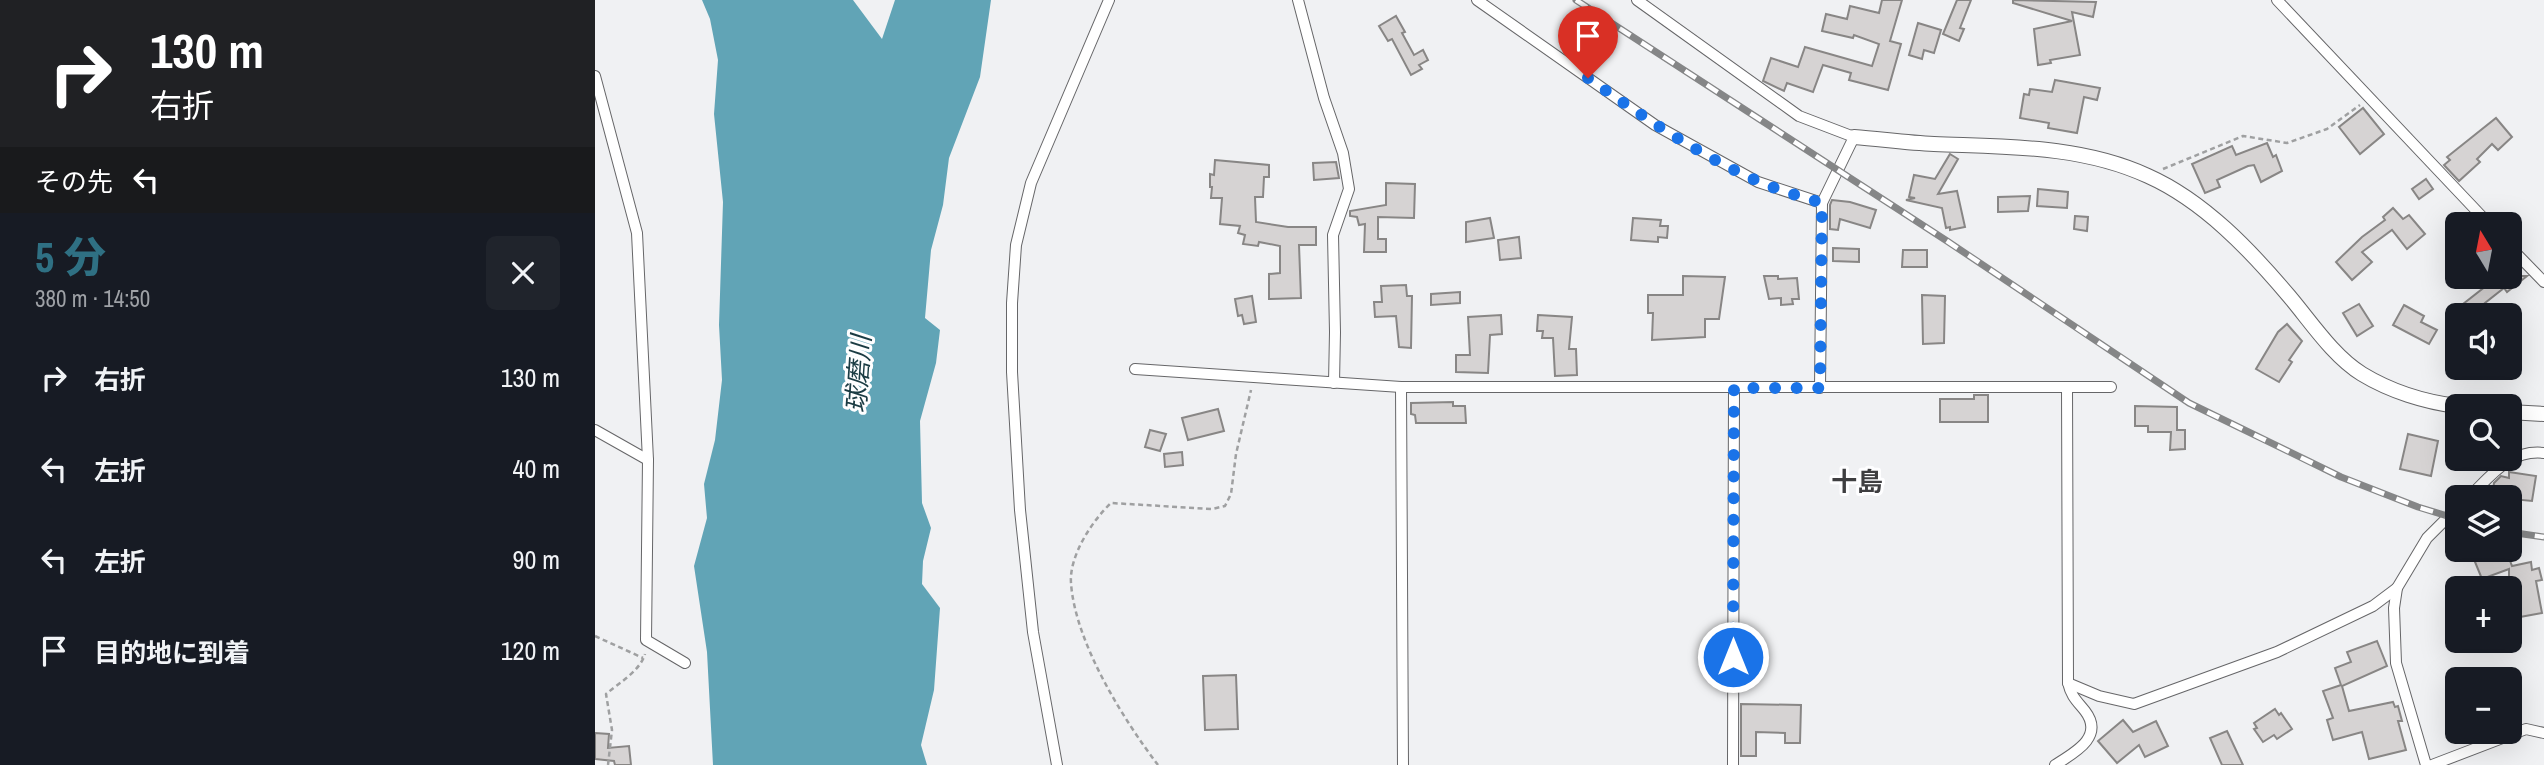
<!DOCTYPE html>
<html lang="ja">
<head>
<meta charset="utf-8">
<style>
	body { margin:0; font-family:"Archivo Narrow","Noto Sans JP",sans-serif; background:#20242c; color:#f1f3f6; height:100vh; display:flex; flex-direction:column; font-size:26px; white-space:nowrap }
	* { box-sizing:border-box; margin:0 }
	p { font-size:23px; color:#9ea1a6 }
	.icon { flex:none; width:38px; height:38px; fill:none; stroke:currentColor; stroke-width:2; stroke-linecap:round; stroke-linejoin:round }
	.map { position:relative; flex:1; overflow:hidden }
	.sheet { display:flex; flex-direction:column; background:#171b24; width:595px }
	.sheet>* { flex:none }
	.top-card { background:#202124; color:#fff; overflow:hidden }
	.needle { width:46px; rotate:350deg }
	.buttons { position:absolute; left:1850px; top:212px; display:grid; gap:14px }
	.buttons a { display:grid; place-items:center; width:77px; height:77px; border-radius:10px; background:#171b24; box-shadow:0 7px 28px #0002; font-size:35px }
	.pin { position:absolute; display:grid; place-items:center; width:60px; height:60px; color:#fff; margin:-72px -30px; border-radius:50% 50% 50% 0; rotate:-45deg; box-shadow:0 0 7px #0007 }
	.pin .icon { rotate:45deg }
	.me { position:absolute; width:77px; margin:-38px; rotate:0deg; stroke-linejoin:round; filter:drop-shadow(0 0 5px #0008) }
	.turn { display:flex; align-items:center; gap:24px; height:147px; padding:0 35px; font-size:32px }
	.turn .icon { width:91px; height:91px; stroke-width:2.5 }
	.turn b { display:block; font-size:49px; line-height:60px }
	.then { display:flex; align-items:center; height:66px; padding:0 35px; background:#0003; gap:14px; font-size:26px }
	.round { display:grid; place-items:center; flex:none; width:74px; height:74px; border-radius:10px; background:#20242c }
	.summary { display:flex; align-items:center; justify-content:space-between; height:119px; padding:0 35px }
	h1 { font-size:42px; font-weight:800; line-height:52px; color:#2f7083 }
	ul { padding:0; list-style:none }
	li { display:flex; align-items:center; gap:21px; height:91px; padding:0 35px }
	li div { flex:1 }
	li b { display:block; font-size:26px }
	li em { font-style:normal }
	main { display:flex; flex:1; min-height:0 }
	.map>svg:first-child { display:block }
	.water { fill:#61a4b6 }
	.building { fill:#d6d3d3; stroke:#888685; stroke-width:2 }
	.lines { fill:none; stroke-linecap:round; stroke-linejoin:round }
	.minor-casing { stroke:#666668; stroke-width:12 }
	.tertiary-casing { stroke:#666668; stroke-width:16 }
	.path { stroke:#9fa0a1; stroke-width:2.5; stroke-dasharray:5 3.5; stroke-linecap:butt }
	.minor { stroke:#fff; stroke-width:10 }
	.tertiary { stroke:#fff; stroke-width:14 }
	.rail-casing { stroke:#858687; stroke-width:7 }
	.rail { stroke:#fefeff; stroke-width:4.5; stroke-dasharray:13; stroke-linecap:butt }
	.route { stroke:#1a73e8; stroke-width:12; stroke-dasharray:0 21.6 }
	.labels { text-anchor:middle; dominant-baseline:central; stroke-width:6; stroke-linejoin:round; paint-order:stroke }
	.water-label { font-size:26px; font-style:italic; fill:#1a3b43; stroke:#fefeff }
	.neighbourhood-label { font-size:26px; font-weight:bold; fill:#3e3e40; stroke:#fefeff }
</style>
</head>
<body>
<main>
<section class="sheet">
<div class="top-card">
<div class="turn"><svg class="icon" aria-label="right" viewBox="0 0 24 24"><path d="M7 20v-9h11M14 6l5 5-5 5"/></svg><div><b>130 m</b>右折</div></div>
<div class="then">その先<svg class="icon" aria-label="left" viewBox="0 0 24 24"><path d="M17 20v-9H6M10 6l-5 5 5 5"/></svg></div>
</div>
<div class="summary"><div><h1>5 分</h1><p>380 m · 14:50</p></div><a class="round"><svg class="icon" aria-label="close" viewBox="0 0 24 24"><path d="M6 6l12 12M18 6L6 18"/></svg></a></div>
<ul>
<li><svg class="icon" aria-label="right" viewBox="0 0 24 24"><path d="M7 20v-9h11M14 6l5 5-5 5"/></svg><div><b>右折</b></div><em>130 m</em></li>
<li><svg class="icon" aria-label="left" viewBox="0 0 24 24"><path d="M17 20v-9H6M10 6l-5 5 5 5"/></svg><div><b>左折</b></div><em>40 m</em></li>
<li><svg class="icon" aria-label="left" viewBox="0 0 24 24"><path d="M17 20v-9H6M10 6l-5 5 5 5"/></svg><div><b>左折</b></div><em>90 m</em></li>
<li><svg class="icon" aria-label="arrive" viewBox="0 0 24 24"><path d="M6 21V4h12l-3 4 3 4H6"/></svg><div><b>目的地に到着</b></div><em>120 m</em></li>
</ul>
</section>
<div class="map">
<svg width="1949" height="765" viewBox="0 0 1949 765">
	<rect width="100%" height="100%" fill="#f0f1f3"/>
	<polygon class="water" points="107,0 258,0 287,39 300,0 396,0 385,77 354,158 348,205 336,250 330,318 345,330 341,363 325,421 327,503 336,528 328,561 327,584 345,608 339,690 326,745 332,765 118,765 112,652 99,566 112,518 109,484 120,440 127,380 124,325 128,202 119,114 123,60 115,19"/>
	<g class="building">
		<polygon points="1287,0 1307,0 1295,41 1306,44 1293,90 1254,80 1256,73 1228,65 1218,92 1192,83 1189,91 1168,81 1176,58 1203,67 1210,47 1277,66 1284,44 1259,35 1258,38 1227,31 1231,14 1252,19 1255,6 1284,13"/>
		<polygon points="1362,0 1376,0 1365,28 1369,29 1364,41 1348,34"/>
		<polygon points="1418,0 1501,2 1498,17 1477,12 1485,55 1455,60 1456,63 1443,65 1439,29 1477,21 1418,3"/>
		<polygon points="801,16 810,32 807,33 819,55 828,50 833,60 824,65 827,69 816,75 797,39 793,41 784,26"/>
		<polygon points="1323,23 1346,30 1339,53 1329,50 1327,59 1314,55"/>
		<polygon points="1460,80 1505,88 1502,100 1489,97 1482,133 1453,128 1454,123 1425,118 1429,94 1434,95 1435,89 1457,92"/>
		<polygon points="1768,108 1789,134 1765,154 1744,127"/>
		<polygon points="1901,118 1917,137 1903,150 1897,144 1882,159 1885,162 1864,181 1849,165 1855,160 1852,157"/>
		<polygon points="1672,143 1678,157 1681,155 1687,171 1666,182 1659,165 1653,166 1622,180 1625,187 1610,193 1597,164 1637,146 1641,155"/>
		<polygon points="1355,154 1363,159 1343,194 1362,191 1370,227 1355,230 1355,227 1351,228 1347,208 1311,200 1320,198 1314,197 1319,175 1340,179"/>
		<polygon points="620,160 674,165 674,177 669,177 668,197 660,197 661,222 693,227 721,227 721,245 704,245 706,298 674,299 674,274 685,273 685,246 664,242 663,246 648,244 650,235 643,233 645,226 625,224 627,198 616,198 617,187 615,187 615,174 619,175"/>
		<polygon points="741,162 744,178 719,180 718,163"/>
		<polygon points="1831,179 1838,189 1824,199 1817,189"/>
		<polygon points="791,183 820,184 819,218 783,217 783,239 791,239 791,252 769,252 770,224 764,225 762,217 755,216 755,211 791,205"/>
		<polygon points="1443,189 1473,192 1472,208 1442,206"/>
		<polygon points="1435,196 1433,211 1403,212 1403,197"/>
		<polygon points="1237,200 1255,202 1281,210 1275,228 1245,219 1243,230 1235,229 1235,205"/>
		<polygon points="1798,208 1808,219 1814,215 1830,234 1812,249 1797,230 1767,252 1777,262 1757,280 1741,262 1767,237 1790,220 1788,217"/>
		<polygon points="1480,216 1493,217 1492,231 1479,229"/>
		<polygon points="895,218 899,238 871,242 871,222"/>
		<polygon points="1038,218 1066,220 1065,226 1073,226 1072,238 1063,237 1063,242 1036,240"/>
		<polygon points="924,237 926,258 905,260 903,240"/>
		<polygon points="1238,248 1264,249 1264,262 1238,261"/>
		<polygon points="1308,250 1332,250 1332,267 1307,267"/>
		<polygon points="1914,264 1924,276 1932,276 1912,292 1909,288 1890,303 1899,315 1854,315 1896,282 1891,276 1914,276"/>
		<polygon points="1088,276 1130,277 1124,319 1110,319 1110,337 1057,340 1058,313 1053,313 1053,295 1088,295"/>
		<polygon points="1169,276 1183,276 1183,279 1202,278 1204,299 1197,299 1198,304 1186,305 1186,298 1174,299"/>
		<polygon points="811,285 812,296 817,296 816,348 804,347 801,316 780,317 779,302 787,302 786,286"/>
		<polygon points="865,292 865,303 836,305 836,294"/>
		<polygon points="1327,295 1350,296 1349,343 1328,344"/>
		<polygon points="657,296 661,322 649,324 647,315 643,316 640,299"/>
		<polygon points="1764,304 1778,326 1762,336 1748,313"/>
		<polygon points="1809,305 1829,316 1826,322 1842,330 1834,344 1798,325"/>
		<polygon points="906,315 907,334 895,335 893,373 861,372 861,355 875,355 873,317"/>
		<polygon points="943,315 977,317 974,349 981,349 982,375 960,376 958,338 947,338 948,331 942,331"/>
		<polygon points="1692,324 1707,341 1694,360 1697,362 1684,382 1661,369 1683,332"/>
		<polygon points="1379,395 1393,395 1393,422 1345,422 1345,399 1379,399"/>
		<polygon points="858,402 858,406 870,406 871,423 821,423 820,415 816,414 816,403"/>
		<polygon points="1540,406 1582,407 1582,430 1590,430 1590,449 1575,450 1576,432 1553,432 1553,426 1540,426"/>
		<polygon points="623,409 629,431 593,440 587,418"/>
		<polygon points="555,430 571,434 565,451 550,447"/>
		<polygon points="1813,434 1843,441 1836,476 1805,469"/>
		<polygon points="587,452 588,465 570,467 569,454"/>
		<polygon points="1914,472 1941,476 1937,501 1897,497 1899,483 1906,476 1914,478"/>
		<polygon points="1899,550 1911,550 1917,566 1936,562 1937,570 1944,568 1947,580 1941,581 1947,613 1914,619 1914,569 1887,579 1878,557"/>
		<polygon points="1782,641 1792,666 1747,686 1754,711 1798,702 1800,707 1803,706 1807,721 1803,721 1811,750 1774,759 1767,732 1738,740 1732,720 1738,718 1728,691 1746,685 1740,668 1756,662 1752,652"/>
		<polygon points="641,675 643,729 610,730 608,676"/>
		<polygon points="1146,704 1206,705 1205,743 1190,743 1190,733 1161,732 1161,756 1146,756"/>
		<polygon points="1680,709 1684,715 1686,713 1697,729 1682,739 1679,735 1668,742 1659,729 1662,728 1659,723"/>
		<polygon points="1528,720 1538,732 1561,721 1573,746 1550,757 1544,745 1522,763 1503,741"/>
		<polygon points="1632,731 1648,765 1627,765 1615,738"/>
		<polygon points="0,733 14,734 13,748 34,746 36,765 20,765 19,761 0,759"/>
	</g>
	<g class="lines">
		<defs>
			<g id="minor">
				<polyline points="703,0 729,98 748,153 754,189 738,235 740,332 739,383"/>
				<polyline points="882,0 1060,125 1163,182 1227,203"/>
				<polyline points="1042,0 1204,116 1259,137 1227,203 1225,388"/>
				<polyline points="1682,0 1894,224"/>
				<polyline points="0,76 42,233 53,460 51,640 90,663"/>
				<polyline points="1914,246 1949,282"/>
				<polyline points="540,369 806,387 1516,387"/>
				<polyline points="806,387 808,765"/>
				<polyline points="0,430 53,460"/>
				<path d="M 1874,497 C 1896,476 1915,449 1949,453"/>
				<polyline points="1473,683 1504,696 1539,704 1682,652 1778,606 1802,588"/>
				<polyline points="462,765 438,632 425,510 417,372 417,303 421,245 436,183 514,0"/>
				<polyline points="1138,765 1139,388"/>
				<path d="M 1460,765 C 1479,753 1510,737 1490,711 C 1482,701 1476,696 1473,683 L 1472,387"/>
				<polyline points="1831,765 1801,663 1799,608 1802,588 1832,538 1862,508"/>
				<polyline points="1837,765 1931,729 1949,733"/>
			</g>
			<g id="tertiary">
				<path d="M 1259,137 C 1286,139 1312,143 1339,144 C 1411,147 1486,145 1553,176 C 1609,201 1656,251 1694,296 C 1716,322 1738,356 1767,374 C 1795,391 1830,402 1862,406"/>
				<polyline points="1914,412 1949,414"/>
			</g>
		</defs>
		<use href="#minor" class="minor-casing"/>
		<use href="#tertiary" class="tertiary-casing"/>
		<g class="path">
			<polyline points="1568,169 1648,136 1692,143 1732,129 1765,105"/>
			<polyline points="0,636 48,658"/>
			<path d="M 13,765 L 17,730 L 11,694 C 24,683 45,671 50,654"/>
			<path d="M 563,765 C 528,719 480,642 476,583 C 474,556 497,521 516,503 L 617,509 L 630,506 L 636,494 L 641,454 L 656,390"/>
		</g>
		<use href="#minor" class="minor"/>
		<use href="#tertiary" class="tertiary"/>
		<defs>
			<g id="rail">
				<polyline points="981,0 1352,241 1594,403 1746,477 1823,507 1862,519"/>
				<polyline points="1914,532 1949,537"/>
			</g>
		</defs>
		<use href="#rail" class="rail-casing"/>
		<use href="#rail" class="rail"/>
	</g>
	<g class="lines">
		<path class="route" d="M 993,78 C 1047,116 1101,153 1160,180 C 1182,190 1205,196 1227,203 L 1225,388 L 1139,388 L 1138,657"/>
	</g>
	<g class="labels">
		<g class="water-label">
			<text transform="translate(263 374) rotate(-86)">球磨川</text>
		</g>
		<g class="neighbourhood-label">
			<text x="1262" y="481">十島</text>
		</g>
	</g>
</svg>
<div class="buttons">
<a><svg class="needle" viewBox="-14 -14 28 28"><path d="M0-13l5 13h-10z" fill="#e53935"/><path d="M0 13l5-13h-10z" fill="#9ea1a6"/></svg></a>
<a><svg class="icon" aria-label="sound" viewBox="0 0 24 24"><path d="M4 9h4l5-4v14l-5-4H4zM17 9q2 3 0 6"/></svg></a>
<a><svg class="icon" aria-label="search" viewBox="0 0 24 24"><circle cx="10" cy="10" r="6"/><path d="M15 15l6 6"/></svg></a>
<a><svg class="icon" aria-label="layers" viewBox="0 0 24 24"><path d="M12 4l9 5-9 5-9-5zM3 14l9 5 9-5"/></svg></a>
<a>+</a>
<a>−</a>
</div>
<div class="pin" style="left:993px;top:78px;background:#d93025"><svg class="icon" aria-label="arrive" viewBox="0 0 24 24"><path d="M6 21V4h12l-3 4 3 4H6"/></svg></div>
<svg class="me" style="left:1138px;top:657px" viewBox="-20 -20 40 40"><circle r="17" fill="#1a73e8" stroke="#fff" stroke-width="3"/><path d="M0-11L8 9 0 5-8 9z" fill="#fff"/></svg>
</div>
</main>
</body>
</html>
